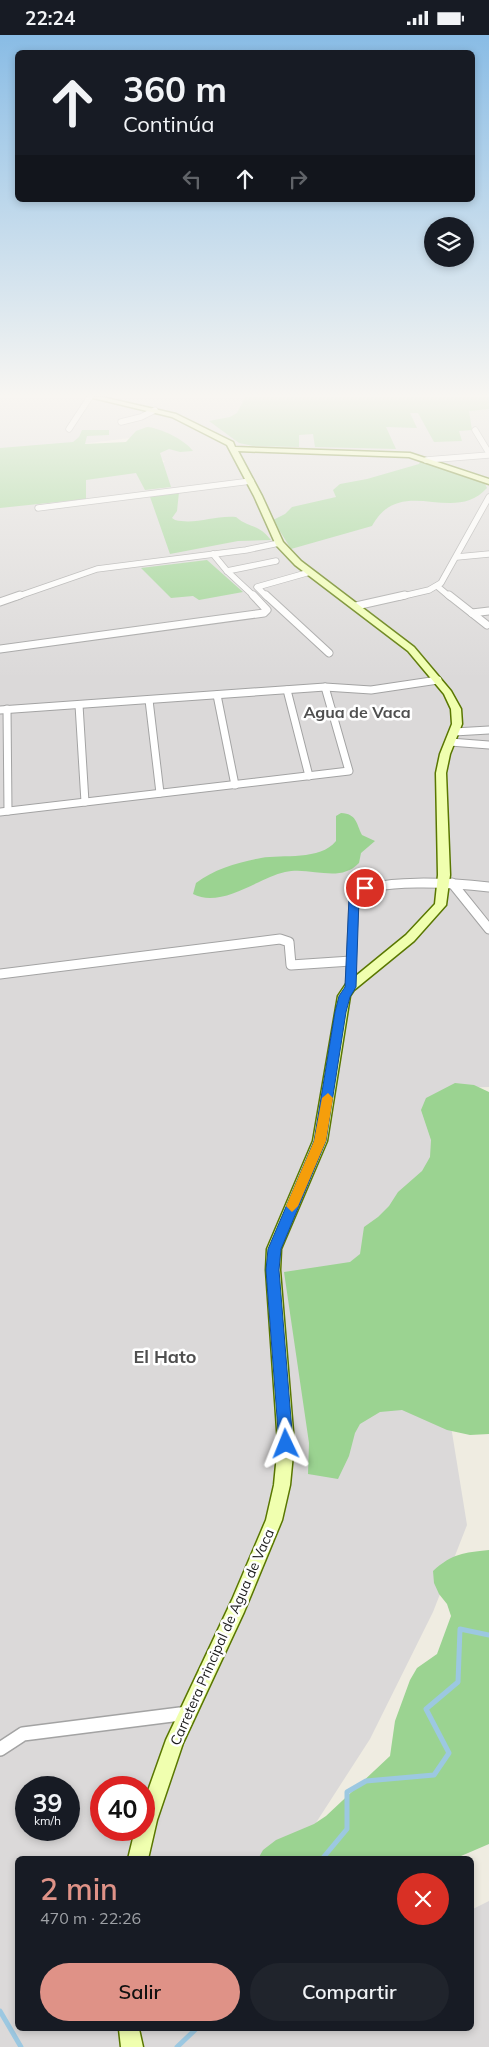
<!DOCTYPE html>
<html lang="es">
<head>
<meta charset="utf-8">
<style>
	body { margin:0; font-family:Mulish,sans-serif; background:#20242c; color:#f1f3f6; height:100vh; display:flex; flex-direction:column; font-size:19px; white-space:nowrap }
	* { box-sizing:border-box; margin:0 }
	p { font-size:16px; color:#9ea1a6 }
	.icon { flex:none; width:28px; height:28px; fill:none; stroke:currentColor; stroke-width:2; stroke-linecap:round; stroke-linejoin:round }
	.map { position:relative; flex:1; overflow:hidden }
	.side { position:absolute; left:15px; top:1821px; width:459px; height:175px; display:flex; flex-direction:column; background:#171b24; border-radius:8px; box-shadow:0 2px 8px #0003 }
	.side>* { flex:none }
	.banner { position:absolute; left:15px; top:15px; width:460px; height:152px; border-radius:8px; box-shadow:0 2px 8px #0003; background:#171b24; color:#f1f3f6; overflow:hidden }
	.buttons { position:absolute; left:424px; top:182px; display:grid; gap:10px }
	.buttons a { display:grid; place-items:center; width:50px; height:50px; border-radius:50%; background:#171b24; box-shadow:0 2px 8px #0003; font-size:25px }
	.speed { position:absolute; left:15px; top:1741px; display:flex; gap:10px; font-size:25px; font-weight:700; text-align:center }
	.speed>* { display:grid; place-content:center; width:65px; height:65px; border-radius:50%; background:#171b24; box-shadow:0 2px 8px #0003; line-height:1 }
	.speed small { font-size:12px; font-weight:400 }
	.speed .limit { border:8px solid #d22; background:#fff; color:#111 }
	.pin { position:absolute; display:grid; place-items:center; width:42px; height:42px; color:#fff; margin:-21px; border:2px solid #fff; border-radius:50%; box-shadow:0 1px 5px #0007 }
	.me { position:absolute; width:55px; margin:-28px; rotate:358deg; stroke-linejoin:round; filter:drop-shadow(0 0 4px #0008) }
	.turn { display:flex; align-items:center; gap:18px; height:105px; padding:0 25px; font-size:22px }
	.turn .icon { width:65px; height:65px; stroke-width:2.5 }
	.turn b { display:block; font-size:35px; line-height:42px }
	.lanes { display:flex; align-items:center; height:48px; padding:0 25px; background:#0003; justify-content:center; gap:25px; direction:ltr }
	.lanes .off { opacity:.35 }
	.round { display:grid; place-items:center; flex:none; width:52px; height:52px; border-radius:26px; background:#20242c }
	.headline { display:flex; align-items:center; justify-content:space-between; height:85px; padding:0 25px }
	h1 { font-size:30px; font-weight:600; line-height:38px; color:#df9287 }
	.cta { display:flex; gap:10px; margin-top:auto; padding:10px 25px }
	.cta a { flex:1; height:58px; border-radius:30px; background:#df9287; color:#111; font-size:20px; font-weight:600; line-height:58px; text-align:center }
	.cta a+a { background:#20242c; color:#f1f3f6 }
	.status { display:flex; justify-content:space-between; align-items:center; height:35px; padding:0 25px; background:#171b24; direction:ltr }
	.status svg { height:14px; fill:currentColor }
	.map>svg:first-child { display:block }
	.residential { fill:#dbd9d9; fill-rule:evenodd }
	.forest { fill:#9bd391 }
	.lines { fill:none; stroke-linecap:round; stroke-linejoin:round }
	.stream { stroke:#9cc8e1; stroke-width:5 }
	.street-far3-casing { stroke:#a3a3a3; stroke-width:7 }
	.street-far2-casing { stroke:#a3a3a3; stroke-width:9 }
	.street-far1-casing { stroke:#a3a3a3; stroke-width:11 }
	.street-casing { stroke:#a3a3a3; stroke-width:16 }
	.secondary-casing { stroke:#597700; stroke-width:3 }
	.street-far3 { stroke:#fff; stroke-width:5.5 }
	.street-far2 { stroke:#fff; stroke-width:7 }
	.street-far1 { stroke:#fff; stroke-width:9 }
	.street { stroke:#fff; stroke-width:13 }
	.secondary { fill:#f0ffaf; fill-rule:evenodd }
	.route { fill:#1a73e8; stroke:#114b97 }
	.slow { fill:#f59e0b }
	.labels { text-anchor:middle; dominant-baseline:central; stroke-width:5; stroke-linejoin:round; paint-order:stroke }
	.street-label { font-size:14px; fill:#1c1c1c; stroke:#fff }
	.far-district-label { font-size:16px; font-weight:bold; fill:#4f4f4f; stroke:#fff }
	.near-neighbourhood-label { font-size:18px; font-weight:bold; fill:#4f4f4f; stroke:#fff }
</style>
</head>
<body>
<div class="status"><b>22:24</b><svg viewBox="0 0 49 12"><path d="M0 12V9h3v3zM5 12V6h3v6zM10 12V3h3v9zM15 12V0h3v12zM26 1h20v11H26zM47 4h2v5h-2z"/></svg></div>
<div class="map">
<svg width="489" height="2012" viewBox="0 0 489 2012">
	<rect width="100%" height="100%" fill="#efece1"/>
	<path class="residential" d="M 0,362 L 489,362 L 489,1052 L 459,1053 L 443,1342 L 467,1490 L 433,1577 L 370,1704 L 301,1811 L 298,1824 L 18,1824 L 18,1994 L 471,1994 L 471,1875 L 489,1866 L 489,2012 L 0,2012 L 0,472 L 68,452 L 91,442 L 165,427 L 138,402 L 81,409 L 0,414 ZM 26,1752 L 69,1752 L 69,1795 L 26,1795 ZM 101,1752 L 144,1752 L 144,1795 L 101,1795 Z"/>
	<g class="forest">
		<polygon points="245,362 489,362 489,374 469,376 472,395 459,396 462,406 434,407 418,378 410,378 417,393 386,392 396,414 315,412 313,399 299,400 299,412 253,411 239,408 209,386 230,382 237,378"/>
		<path d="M 147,392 C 161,393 185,405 193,416 L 180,417 L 169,414 L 160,418 L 171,452 L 145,455 L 136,438 L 86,445 L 86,464 L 0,473 L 0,413 L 73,407 L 79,402 L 82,395 L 109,395 L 109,400 L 87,401 L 85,409 L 126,407 L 136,396 Z"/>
		<path d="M 421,425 L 485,449 L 487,453 C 453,491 401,438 372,491 L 291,514 L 273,485 L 285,479 L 292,472 L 336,462 L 333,455 L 340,449 L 367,444 L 419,429 Z"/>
		<path d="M 179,457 L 177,476 L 172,483 L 175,485 C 196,490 215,480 236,482 C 250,494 258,488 271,505 L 238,506 L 170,519 L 149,459 Z"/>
		<polygon points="207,525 243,557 199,565 193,561 171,563 141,533"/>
		<path d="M 341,778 C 357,779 356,788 362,800 L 375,806 L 361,818 L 359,828 C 339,849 311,831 285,837 C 258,843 221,874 193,859 L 196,848 C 214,834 239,827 261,823 C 283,819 320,826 336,806 L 336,781 Z"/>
		<polygon points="455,1048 474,1050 489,1057 489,1399 470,1400 447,1395 402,1375 380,1377 360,1389 355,1398 349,1421 338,1444 308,1439 309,1408 284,1237 350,1227 360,1219 364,1192 378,1182 389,1171 398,1157 422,1136 430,1122 431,1105 421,1075 426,1063"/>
		<path d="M 489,1515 L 489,1809 L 454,1824 L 258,1824 L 263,1815 L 276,1805 L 314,1789 L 326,1781 L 390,1721 L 395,1686 L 410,1645 L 417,1633 L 437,1619 L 451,1581 L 447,1569 L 439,1559 L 434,1548 L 433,1536 C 453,1518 463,1518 489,1515 Z"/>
	</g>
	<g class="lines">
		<g class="stream">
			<polyline points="322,1824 347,1794 347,1757 366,1746 434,1740 449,1718 426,1674 458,1647 460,1594 489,1600"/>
			<polyline points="0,1976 21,2012"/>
			<polyline points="177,2012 196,1994"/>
		</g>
		<defs>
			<g id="street-far3">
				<polyline points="121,387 141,382 155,375"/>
				<polyline points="69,394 90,362"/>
				<polyline points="475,395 489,418"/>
				<polyline points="426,425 489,420"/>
				<polyline points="38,473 251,446"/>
				<polyline points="213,519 227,536 255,562"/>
				<polyline points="457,522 489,519"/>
				<polyline points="227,536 276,526"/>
				<polyline points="437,551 450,562"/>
				<polyline points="16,562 97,534 246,515 279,508"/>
				<polyline points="267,562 257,552 310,537"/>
				<polyline points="399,562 429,555 441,548 489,462"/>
			</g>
			<g id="street-far2">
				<polyline points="266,560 329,618"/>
				<polyline points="449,560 487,590"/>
				<polyline points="0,567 20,560"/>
				<polyline points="356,571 405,560"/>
				<polyline points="472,578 489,576"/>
				<polyline points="0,614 264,578 267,575 253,560"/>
				<polyline points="287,655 309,741"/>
				<polyline points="217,660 235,750"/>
				<polyline points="149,665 160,758"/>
				<polyline points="79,670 85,767"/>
				<polyline points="7,674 8,776"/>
				<polyline points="0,675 325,652 371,655 438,645"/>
				<polyline points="454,697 489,695"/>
				<polyline points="450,707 489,710"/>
				<polyline points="0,777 349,736 325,652"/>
			</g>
			<g id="street-far1">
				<polyline points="452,848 489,894"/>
				<polyline points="0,939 280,904 289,907 291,930 351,926"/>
				<path d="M 350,952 L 354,863 C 368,841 463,849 489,852"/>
			</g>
			<polyline id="street" points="0,1714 23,1699 188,1678"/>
			<g id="secondary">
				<polygon points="89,362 102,362 176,379 233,407 235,412 410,418 489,444 489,449 409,422 238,416 262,461 283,507 301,526 414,612 451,656 461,674 462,689 450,719 446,738 450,840 446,870 414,906 354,955 350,961 327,1106 281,1214 280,1235 294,1409 290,1450 282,1485 244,1577 183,1708 157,1785 148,1824 128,1824 135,1795 144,1795 144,1767 166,1705 232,1565 266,1485 274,1450 278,1409 266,1235 267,1214 313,1106 338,961 346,949 406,900 435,869 438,840 436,738 440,719 452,689 451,674 444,659 408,616 295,530 276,510 254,461 227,410 172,382"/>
				<polygon points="119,1994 139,1994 143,2012 121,2012"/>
			</g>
		</defs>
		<use href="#street-far3" class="street-far3-casing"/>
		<use href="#street-far2" class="street-far2-casing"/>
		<use href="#street-far1" class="street-far1-casing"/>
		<use href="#street" class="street-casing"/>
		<use href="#secondary" class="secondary-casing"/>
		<use href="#street-far3" class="street-far3"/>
		<use href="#street-far2" class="street-far2"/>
		<use href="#street-far1" class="street-far1"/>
		<use href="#street" class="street"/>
		<use href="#secondary" class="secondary"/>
	</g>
	<linearGradient id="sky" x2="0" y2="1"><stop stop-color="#89bce5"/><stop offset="0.56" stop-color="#f8f6f2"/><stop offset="1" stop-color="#f8f6f2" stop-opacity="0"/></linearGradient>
	<rect width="489" height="644" fill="url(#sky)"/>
	<polygon class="route" points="365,850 370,853 359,863 356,952 350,962 346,977 326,1106 281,1214 279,1235 293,1409 291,1414 286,1416 281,1414 279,1409 266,1235 268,1214 314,1106 335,977 339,961 345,952 349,863 354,854"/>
	<polygon class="slow" points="328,1058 333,1063 326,1106 298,1171 292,1177 286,1171 314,1106 322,1063"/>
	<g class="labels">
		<g class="street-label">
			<text transform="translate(222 1602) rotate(-66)">Carretera Principal de Agua de Vaca</text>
		</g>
		<g class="far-district-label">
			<text x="357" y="677">Agua de Vaca</text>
		</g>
		<g class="near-neighbourhood-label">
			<text x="165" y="1321">El Hato</text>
		</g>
	</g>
</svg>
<div class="buttons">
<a><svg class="icon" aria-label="layers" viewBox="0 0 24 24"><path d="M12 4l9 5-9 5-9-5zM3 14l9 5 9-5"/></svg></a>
</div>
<div class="speed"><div>39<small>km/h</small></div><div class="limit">40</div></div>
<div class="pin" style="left:365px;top:853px;background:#d93025"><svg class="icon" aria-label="arrive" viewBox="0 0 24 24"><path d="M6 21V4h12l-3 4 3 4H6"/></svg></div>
<svg class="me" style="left:286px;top:1409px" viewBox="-20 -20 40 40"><path d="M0-17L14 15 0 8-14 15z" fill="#1a73e8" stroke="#fff" stroke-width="4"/></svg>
<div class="banner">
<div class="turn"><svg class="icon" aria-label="ahead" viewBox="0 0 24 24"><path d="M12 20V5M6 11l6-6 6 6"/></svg><div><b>360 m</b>Continúa</div></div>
<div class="lanes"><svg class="icon off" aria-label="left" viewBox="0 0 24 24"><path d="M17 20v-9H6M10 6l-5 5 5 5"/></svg><svg class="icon" aria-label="ahead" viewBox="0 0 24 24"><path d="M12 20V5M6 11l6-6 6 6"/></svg><svg class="icon off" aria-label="right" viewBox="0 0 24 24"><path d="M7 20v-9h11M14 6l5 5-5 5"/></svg></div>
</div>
<section class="side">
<div class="headline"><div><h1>2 min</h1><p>470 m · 22:26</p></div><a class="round" style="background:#d93025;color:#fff"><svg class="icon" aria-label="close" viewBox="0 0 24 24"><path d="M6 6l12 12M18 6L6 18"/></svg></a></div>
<div class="cta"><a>Salir</a><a>Compartir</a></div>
</section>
</div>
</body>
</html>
